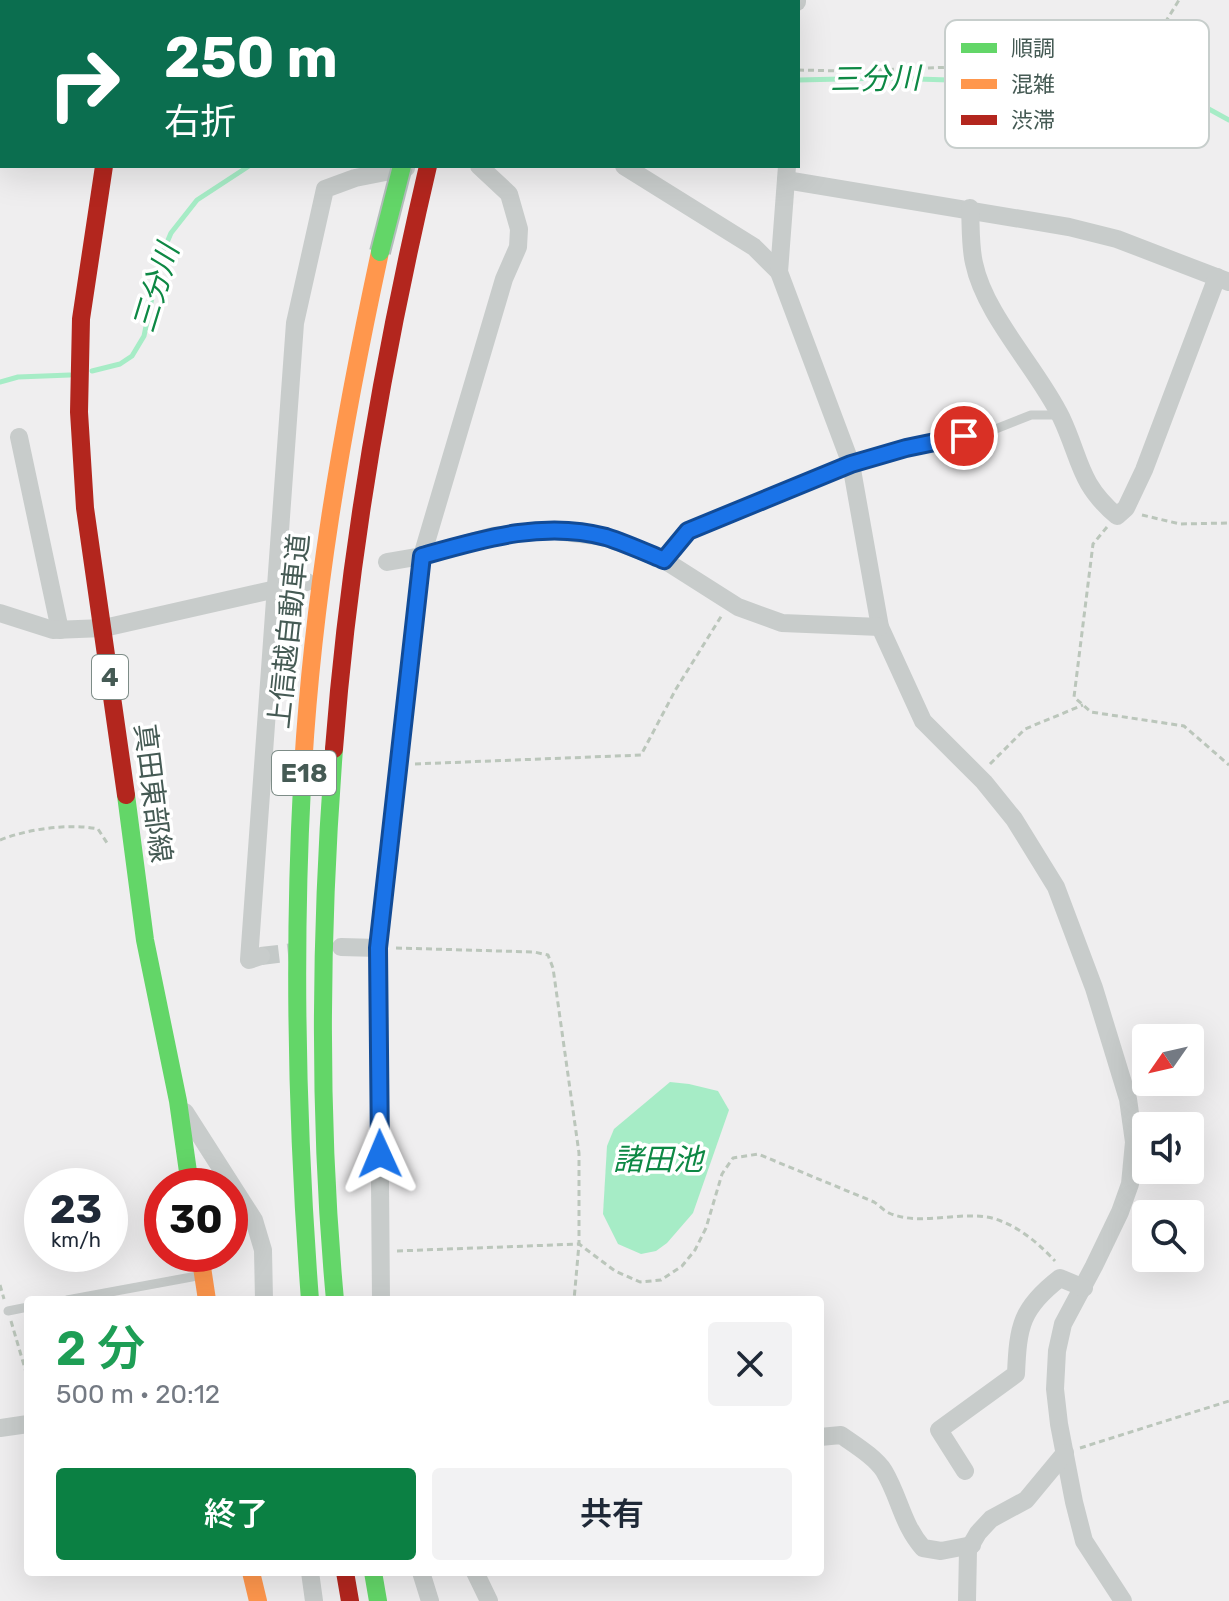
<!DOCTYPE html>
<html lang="ja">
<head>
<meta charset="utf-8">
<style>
	body { margin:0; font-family:Rubik,"Noto Sans JP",sans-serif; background:#f2f2f3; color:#1f2937; height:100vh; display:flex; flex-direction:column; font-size:30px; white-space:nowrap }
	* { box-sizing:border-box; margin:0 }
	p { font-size:26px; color:#747a83 }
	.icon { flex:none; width:44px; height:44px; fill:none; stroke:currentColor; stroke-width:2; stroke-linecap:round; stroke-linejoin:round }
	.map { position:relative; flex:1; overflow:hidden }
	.sheet { position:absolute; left:24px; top:1296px; width:800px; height:280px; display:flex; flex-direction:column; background:#fff; border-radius:8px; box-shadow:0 8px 32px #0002 }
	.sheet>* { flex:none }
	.banner { position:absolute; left:0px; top:0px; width:800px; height:168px; box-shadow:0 8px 32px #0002; background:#0b6e4f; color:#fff; overflow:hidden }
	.needle { width:52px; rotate:236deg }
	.tools { position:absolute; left:1132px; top:1024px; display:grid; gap:16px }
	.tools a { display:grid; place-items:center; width:72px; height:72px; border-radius:8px; background:#fff; box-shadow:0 8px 32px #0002; font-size:40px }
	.speed { position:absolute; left:24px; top:1168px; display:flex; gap:16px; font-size:40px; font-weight:700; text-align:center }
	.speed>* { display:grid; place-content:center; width:104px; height:104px; border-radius:50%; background:#fff; box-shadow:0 8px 32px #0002; line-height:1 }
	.speed small { font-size:20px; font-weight:400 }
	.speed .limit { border:12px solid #d22; background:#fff; color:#111 }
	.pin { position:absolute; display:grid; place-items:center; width:68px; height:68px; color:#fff; margin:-34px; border:4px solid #fff; border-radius:50%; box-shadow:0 2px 8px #0007 }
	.me { position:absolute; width:88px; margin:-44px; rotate:359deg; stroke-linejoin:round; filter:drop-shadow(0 0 6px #0008) }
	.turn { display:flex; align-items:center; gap:28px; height:168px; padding:0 32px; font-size:36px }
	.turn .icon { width:104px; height:104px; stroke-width:2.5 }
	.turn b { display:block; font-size:56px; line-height:68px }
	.round { display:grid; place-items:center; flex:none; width:84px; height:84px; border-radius:8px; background:#f2f2f3 }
	.head { display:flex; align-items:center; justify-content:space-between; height:136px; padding:0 32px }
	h1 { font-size:48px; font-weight:600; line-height:60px; color:#1e9e55 }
	.primary-button { display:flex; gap:16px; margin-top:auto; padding:16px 32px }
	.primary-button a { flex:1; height:92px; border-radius:8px; background:#0b8043; color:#fff; font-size:32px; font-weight:600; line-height:92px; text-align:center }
	.primary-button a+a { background:#f2f2f3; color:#1f2937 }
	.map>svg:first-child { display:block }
	.water { fill:#a6ecc6 }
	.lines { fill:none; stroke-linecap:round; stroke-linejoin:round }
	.stream { stroke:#a6ecc6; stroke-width:5 }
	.street-tunnel { stroke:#c4c9c8; stroke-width:18; stroke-dasharray:18 9; stroke-linecap:butt }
	.path { stroke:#bbc6bb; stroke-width:3; stroke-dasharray:6 4; stroke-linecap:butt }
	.lane { stroke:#c8cccb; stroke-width:9 }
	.street { stroke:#c8cccb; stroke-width:18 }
	.fast { stroke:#63d668; stroke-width:18 }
	.slow { stroke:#ff974d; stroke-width:18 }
	.jam { stroke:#b3261e; stroke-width:18 }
	.fast-bridge-casing { stroke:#b3bdbb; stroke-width:22; stroke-linecap:butt }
	.fast-bridge { stroke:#63d668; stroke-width:18 }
	.route-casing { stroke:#114b97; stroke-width:20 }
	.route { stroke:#1a73e8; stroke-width:14 }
	.labels { text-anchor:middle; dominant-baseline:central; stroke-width:7; stroke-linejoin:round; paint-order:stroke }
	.shield { fill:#fff; stroke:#7d8c87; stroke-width:2 }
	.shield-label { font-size:26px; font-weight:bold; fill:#455a54 }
	.street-label { font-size:28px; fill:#455a54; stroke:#fff }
	.water-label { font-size:30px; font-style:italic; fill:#0d8844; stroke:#fff }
	.key { fill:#fff; stroke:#c7cecc; stroke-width:2 }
	.key-label { font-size:22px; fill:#455a54 }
</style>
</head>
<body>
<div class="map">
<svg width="1229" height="1601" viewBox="0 0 1229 1601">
	<rect width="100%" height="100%" fill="#efeeef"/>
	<polygon class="water" points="670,1082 689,1084 718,1091 729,1110 693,1213 667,1243 656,1251 641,1254 618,1244 603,1214 607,1146 614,1129"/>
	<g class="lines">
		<g class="stream">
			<polyline points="798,80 886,78 949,80 1106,74 1156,80 1229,120"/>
			<polyline points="92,371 120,364 132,356 144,336 160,259 171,233 197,200 249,166"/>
			<polyline points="0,382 18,377 70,375"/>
		</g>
		<polyline class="street-tunnel" points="261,956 303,951"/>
		<g class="path">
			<polyline points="798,70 843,71 983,66 1055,58 1110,57 1141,62 1179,0"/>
			<polyline points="1142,515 1180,524 1229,523"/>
			<polyline points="1107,527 1093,544 1074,697 1091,712 1184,726 1229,765"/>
			<polyline points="415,764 641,755 676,689 722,615"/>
			<polyline points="990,764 1025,729 1083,705"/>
			<path d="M 0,840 C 28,829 69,823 98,829 L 109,846"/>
			<polyline points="396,948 534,952 548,955 553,968 579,1153 579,1244 574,1300"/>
			<path d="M 397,1251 L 579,1244 L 615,1271 L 640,1282 L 661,1280 L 682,1266 L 695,1250 L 706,1228 L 722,1174 L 733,1158 L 758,1154 L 874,1202 C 879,1205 884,1211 889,1213 C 923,1228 967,1207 1001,1221 C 1022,1229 1040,1245 1055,1261"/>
			<polyline points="0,1285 4,1299"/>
			<polyline points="11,1321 28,1379"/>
			<polyline points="1080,1448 1229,1401"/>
		</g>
		<g class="lane">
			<polyline points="664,560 688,531 851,464 906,448 993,430 1031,415 1059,415"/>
			<polyline points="67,1300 197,1276"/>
			<polyline points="8,1311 28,1307"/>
		</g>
		<g class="street">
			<polyline points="391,0 393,2"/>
			<polyline points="596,2 598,0"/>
			<polyline points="797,2 797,0"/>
			<polyline points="624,166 754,247 779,272"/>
			<polyline points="787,166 779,272 851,464 880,627 923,721 984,782 1014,819 1056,887 1094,988 1128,1099 1134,1142 1130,1184 1120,1212 1094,1266 1063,1324 1057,1351 1055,1389 1059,1424 1074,1502 1084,1541 1123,1601"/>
			<polyline points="786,180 1069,227 1117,239 1229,282"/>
			<path d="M 970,208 C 971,226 970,246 974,263 C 985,316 1038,369 1061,417 C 1081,459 1078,483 1117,516 L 1126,508 L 1144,470 L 1217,277"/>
			<polyline points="19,437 60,630"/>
			<polyline points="387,562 422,556 493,536 548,530 605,537 664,560 738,607 782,623 880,627"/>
			<polyline points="0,613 53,630 104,628 307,582"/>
			<polyline points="341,947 378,948"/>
			<polyline points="261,956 249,960 295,323 325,189 355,178 406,168"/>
			<polyline points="185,1112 254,1220 263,1250 264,1300"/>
			<polyline points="381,1300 378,948 422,556 504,279 518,247 519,229 509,194 479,166"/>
			<polyline points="0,1428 28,1424"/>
			<path d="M 820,1437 L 841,1435 C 855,1445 875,1457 884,1471 C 900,1498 902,1524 923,1548 L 941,1551 L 972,1545"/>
			<path d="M 965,1471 L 939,1430 L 1016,1374 C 1018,1326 1021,1308 1060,1278 L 1084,1288"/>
			<polyline points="310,1572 314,1601"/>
			<polyline points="421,1572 430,1601"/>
			<polyline points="475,1572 489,1601"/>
			<polyline points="967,1601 968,1550 978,1533 991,1519 1026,1500 1065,1453"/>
		</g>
		<g class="fast">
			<polyline points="474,0 474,2"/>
			<polyline points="149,2 150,0"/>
			<path d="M 334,749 C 320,932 318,1117 335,1300"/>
			<path d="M 302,786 C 293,958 297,1129 310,1300"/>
			<polyline points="126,795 145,940 178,1101 190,1186"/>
			<polyline points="373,1572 378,1601"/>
		</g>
		<g class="slow">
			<polyline points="447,2 448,0"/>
			<path d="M 302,786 C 311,606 342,428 380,252"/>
			<polyline points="200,1254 207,1300"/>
			<polyline points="251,1572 258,1601"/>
		</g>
		<g class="jam">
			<polyline points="104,166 81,319 79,412 85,508 126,795"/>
			<path d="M 334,749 C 349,552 383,358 428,166"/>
			<polyline points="345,1572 350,1601"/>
		</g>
		<defs>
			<polyline id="fast-bridge" points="380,252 402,166"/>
		</defs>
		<use href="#fast-bridge" class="fast-bridge-casing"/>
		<use href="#fast-bridge" class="fast-bridge"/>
	</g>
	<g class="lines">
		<defs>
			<path id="route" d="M 380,1154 L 378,948 L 422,556 C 482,539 544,520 606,537 C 625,543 645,552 664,560 L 688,531 L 851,464 L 906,448 L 964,436"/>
		</defs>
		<use href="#route" class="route-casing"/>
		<use href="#route" class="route"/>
	</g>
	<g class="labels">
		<g class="shield">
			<rect x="92" y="655" width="36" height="44" rx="6"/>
			<rect x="272" y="751" width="64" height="44" rx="6"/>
		</g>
		<g class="shield-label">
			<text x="110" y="677">4</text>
			<text x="304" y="773">E18</text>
		</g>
		<g class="street-label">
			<text transform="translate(289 631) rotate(-84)">上信越自動車道</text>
			<text transform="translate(153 793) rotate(83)">真田東部線</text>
		</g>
		<g class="water-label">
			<text transform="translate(875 79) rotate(-1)">三分川</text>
			<text transform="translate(156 288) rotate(-73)">三分川</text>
			<text x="658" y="1160">諸田池</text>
		</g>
	</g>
	<rect x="945" y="20" width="264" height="128" rx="12" class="key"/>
	<rect x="961" y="43" width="36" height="10" fill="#63d668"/>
	<rect x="961" y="79" width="36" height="10" fill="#ff974d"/>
	<rect x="961" y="115" width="36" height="10" fill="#b3261e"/>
	<g class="key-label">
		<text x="1011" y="56">順調</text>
		<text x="1011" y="92">混雑</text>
		<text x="1011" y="128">渋滞</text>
	</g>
</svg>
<div class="tools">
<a><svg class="needle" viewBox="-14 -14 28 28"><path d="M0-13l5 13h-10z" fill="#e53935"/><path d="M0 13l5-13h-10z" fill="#747a83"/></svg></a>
<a><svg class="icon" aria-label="sound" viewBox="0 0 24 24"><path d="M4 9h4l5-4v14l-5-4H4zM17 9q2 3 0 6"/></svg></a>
<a><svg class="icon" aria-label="search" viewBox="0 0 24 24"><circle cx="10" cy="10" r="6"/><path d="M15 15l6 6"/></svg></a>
</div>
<div class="speed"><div>23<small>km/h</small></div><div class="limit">30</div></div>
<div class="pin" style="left:964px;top:436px;background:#d93025"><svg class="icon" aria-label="arrive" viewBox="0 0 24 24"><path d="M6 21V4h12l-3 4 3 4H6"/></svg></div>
<svg class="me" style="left:380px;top:1154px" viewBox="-20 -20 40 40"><path d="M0-17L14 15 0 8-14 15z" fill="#1a73e8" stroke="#fff" stroke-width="4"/></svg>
<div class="banner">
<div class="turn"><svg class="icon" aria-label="right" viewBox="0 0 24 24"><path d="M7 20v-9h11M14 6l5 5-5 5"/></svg><div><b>250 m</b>右折</div></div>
</div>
<section class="sheet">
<div class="head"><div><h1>2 分</h1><p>500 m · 20:12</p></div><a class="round"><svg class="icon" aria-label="close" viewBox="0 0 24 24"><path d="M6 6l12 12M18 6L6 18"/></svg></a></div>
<div class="primary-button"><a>終了</a><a>共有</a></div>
</section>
</div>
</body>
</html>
